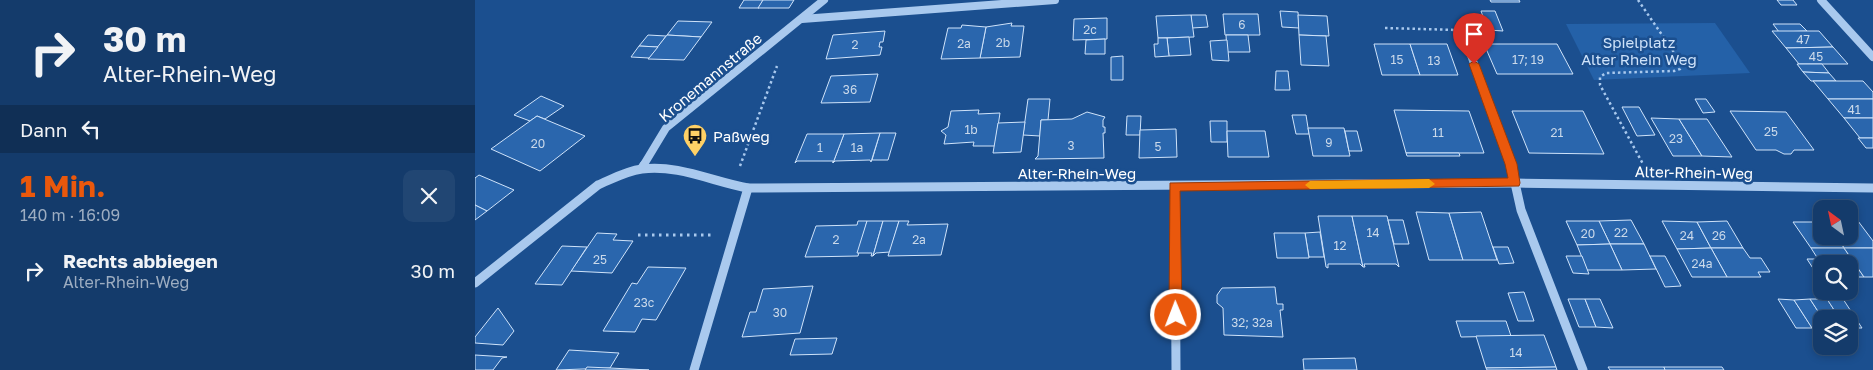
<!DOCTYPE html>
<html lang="de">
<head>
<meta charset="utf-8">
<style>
	body { margin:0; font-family:"Golos Text",sans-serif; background:#214673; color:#f1f3f6; height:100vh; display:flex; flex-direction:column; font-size:19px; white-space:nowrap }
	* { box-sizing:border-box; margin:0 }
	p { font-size:16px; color:#9dadc1 }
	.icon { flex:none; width:28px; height:28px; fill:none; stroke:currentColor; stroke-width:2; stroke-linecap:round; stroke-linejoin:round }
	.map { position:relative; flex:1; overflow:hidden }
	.panel { display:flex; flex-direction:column; background:#143b6b; width:475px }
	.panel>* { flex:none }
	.guide { background:#143b6b; color:#f1f3f6; overflow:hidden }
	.needle { width:32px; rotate:327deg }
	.buttons { position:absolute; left:1338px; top:200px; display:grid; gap:10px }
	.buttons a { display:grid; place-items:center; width:45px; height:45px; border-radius:10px; background:#143b6b; box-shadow:0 2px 8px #0003,0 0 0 1px #33557e; font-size:25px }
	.pin { position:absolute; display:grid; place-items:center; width:42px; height:42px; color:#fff; margin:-51px -21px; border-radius:50% 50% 50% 0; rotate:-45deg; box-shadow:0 0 5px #0007 }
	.pin .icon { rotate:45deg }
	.me { position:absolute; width:55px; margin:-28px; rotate:359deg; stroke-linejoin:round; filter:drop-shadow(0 0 4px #0008) }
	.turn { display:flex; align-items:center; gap:18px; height:105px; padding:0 20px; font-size:22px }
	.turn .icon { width:65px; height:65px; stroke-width:2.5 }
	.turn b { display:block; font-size:35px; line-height:42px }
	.then { display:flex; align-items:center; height:48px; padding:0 20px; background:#0003; gap:10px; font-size:19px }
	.round { display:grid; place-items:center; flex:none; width:52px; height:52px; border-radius:10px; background:#214673 }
	.headline { display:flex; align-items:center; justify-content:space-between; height:85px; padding:0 20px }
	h1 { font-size:30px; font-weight:700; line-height:38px; color:#ea580c }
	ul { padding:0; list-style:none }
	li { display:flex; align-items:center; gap:15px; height:65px; padding:0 20px }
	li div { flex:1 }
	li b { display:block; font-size:19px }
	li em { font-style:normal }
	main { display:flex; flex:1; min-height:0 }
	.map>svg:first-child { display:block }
	.green { fill:#2461a8 }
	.building { fill:#2a66ad; stroke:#cfe3fa }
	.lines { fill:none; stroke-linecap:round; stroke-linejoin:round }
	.path-far1 { stroke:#a9c9ee; stroke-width:2.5; stroke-dasharray:2.5 3; stroke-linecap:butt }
	.path { stroke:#a9c9ee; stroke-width:3; stroke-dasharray:2.5 4.5; stroke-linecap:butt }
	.minor-far1 { stroke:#a9c9ee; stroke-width:8 }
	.minor { stroke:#a9c9ee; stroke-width:9 }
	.route { fill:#ea580c; stroke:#983908 }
	.slow { fill:#f59e0b }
	.labels { text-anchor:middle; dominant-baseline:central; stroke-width:5; stroke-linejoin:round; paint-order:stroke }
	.number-label { font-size:12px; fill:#cad9ea }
	.park-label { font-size:15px; fill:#cfe3fa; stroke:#1b4f8f }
	.street-label { font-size:15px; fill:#fff; stroke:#1b4f8f }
	.poi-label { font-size:15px; fill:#fff; stroke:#1b4f8f; text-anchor:start }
</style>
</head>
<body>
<main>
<section class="panel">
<div class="guide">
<div class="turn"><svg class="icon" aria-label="right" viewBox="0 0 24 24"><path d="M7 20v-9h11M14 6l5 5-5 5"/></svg><div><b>30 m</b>Alter-Rhein-Weg</div></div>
<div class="then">Dann<svg class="icon" aria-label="left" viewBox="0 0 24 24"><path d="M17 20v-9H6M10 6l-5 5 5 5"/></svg></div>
</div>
<div class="headline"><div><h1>1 Min.</h1><p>140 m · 16:09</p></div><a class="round"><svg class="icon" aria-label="close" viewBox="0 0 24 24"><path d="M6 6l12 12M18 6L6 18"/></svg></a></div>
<ul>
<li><svg class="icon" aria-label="right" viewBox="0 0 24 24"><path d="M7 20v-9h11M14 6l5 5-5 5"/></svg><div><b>Rechts abbiegen</b><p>Alter-Rhein-Weg</p></div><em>30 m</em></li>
</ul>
</section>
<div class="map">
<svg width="1398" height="370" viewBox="0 0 1398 370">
	<rect width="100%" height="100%" fill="#1b4f8f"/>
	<polygon class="green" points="1240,23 1275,73 1119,80 1091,24"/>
	<g class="building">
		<polygon points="269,0 288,0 284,8 264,8"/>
		<polygon points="288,0 319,0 314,8 283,8"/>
		<polygon points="1015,0 1044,0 1045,2 1016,2"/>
		<polygon points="1302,0 1318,0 1322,5 1306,5"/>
		<polygon points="805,11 823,12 824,28 807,27"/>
		<polygon points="1006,11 1020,11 1028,31 1013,30"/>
		<polygon points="748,14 783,14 785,35 750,35"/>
		<polygon points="716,15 731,15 733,27 717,28"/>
		<polygon points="716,15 719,37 683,38 681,16"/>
		<polygon points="823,15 852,16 854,36 824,35"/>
		<polygon points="632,18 632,39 598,40 599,19"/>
		<polygon points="203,21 237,22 226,37 192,35"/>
		<polygon points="537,23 536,26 549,26 545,57 505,58 511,27"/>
		<polygon points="1298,24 1325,24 1332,31 1304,32"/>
		<polygon points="487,25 511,27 505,58 466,59 473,28 486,28"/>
		<polygon points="410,31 408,42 405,42 404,47 407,47 405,55 351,59 358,35"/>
		<polygon points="1297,31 1344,31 1358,47 1311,48"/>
		<polygon points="173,35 191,36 183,47 164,46"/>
		<polygon points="192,35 226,37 209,60 173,59"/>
		<polygon points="751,35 773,35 775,52 752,52"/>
		<polygon points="824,35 851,36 854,66 826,65"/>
		<polygon points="714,37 716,55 694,56 692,38"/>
		<polygon points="683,38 692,38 694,56 680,57 679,44 683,44"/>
		<polygon points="630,39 630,54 610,54 611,40"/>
		<polygon points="752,40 754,61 737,60 735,41"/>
		<polygon points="899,44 935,44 945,75 907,75"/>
		<polygon points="935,44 972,44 983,75 945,75"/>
		<polygon points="1009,44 1082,44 1098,74 1022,74"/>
		<polygon points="164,46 183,47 174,58 156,57"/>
		<polygon points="1358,47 1373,64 1324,64 1311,48"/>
		<polygon points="648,56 648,80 636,80 636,57"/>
		<polygon points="1322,64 1347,64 1354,73 1328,72"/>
		<polygon points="801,71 813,71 815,90 800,90"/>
		<polygon points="1328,72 1354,73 1361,81 1336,81"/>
		<polygon points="403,74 395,102 346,103 356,76"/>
		<polygon points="1338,81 1388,81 1398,92 1398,99 1353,99"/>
		<polygon points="66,96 89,106 70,119 62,116 55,121 39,115"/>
		<polygon points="553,99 575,99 573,120 566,120 565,136 548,135"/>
		<polygon points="1220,99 1231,99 1240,112 1228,113"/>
		<polygon points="1353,99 1398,99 1398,118 1369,118"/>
		<polygon points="1147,107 1164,107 1180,135 1162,136"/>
		<polygon points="504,110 503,114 525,113 520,146 498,146 499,142 469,144 471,135 466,131 473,127 476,111"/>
		<polygon points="919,110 994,111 1009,153 931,153"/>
		<polygon points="1037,111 1108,111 1129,154 1054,153"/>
		<polygon points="1255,111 1311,112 1339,150 1319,150 1316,154 1309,154 1301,150 1281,150"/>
		<polygon points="612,112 630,117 628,120 628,127 630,127 630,133 628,133 629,158 560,159 563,156 566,120 597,119"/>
		<polygon points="817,115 831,115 834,134 821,134"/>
		<polygon points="62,116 110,136 65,171 16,149"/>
		<polygon points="652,116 666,116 665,135 651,135"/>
		<polygon points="1176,118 1204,119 1227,156 1198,156"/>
		<polygon points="1369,118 1398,118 1398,138 1385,138"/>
		<polygon points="1204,119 1232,119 1257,157 1227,156"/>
		<polygon points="735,121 752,121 752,142 736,142"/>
		<polygon points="550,122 546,152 518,153 523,123"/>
		<polygon points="833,128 869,128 875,156 838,156"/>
		<polygon points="701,129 702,157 664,158 665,130"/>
		<polygon points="752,131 790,131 794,157 753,157"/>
		<polygon points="870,131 882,131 887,151 874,151"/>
		<polygon points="405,133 421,133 413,160 397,160"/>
		<polygon points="405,133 396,162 395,160 360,161 358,163 369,134"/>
		<polygon points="332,134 369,134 358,163 358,161 322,161 320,163"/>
		<polygon points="1383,138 1398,138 1398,148 1391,148"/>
		<polygon points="931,153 984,153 985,156 932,156"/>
		<polygon points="4,175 39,190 12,211 0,205 0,178"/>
		<polygon points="0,205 12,211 0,220"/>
		<polygon points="941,212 974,213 988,260 954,260"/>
		<polygon points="1006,212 1022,260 988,260 974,213"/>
		<polygon points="843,216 877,216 888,267 885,264 853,264 853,268 851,267"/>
		<polygon points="877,216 912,216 924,267 921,264 889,264 890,267 888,267"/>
		<polygon points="913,220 928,220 934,244 919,244"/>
		<polygon points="1156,220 1169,244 1135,244 1124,221"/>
		<polygon points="383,221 392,221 383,256 330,257 341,226 382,225"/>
		<polygon points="392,221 408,221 398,256 396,256 397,253 382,253"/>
		<polygon points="408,221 424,221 415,252 401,253 398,256"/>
		<polygon points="424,221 434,221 432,225 473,224 466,255 413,256"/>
		<polygon points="1091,221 1124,221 1135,244 1102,245"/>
		<polygon points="1187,221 1222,222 1236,248 1202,249"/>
		<polygon points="1252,221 1268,248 1236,248 1222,222"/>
		<polygon points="1383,221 1398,241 1398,248 1369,248 1361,236 1374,236 1374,222"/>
		<polygon points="1318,222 1346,222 1346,236 1361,236 1369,248 1336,248"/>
		<polygon points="845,232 849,257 834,257 830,233"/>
		<polygon points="122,233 142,234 138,240 158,241 137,273 96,271"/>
		<polygon points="799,233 830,233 834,258 802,258"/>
		<polygon points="1135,244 1169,244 1181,269 1147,270"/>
		<polygon points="1135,244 1147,270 1112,270 1102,245"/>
		<polygon points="87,246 112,247 87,285 60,284"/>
		<polygon points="1018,247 1033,247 1039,263 1024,264"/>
		<polygon points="1236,248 1268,248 1275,258 1286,258 1295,272 1283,272 1286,277 1252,277"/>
		<polygon points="1236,248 1252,277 1217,277 1202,249"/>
		<polygon points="1336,248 1369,248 1389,277 1374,277 1374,264 1346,264 1346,273 1341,273 1332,259 1343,259"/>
		<polygon points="1369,248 1398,248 1398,277 1389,277"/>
		<polygon points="1091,256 1107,256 1114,274 1098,273"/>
		<polygon points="1175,256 1190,256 1206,286 1190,287"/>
		<polygon points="173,267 211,268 181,320 167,319 160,332 128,331 157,283 162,284"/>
		<polygon points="338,286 325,333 267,337 275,312 281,312 288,289"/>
		<polygon points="800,287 802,304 808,304 808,310 805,310 808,337 749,335 748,308 742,303 742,295 747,288"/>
		<polygon points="1049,292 1059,321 1043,321 1033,293"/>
		<polygon points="1093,299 1110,299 1121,327 1104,327"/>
		<polygon points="1110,299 1125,299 1138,328 1121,327"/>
		<polygon points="1303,299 1319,300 1337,328 1321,328"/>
		<polygon points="1335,299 1348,319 1346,328 1337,328 1319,300"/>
		<polygon points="1335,299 1352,299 1365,319 1348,319"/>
		<polygon points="1352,299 1368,299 1387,328 1374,328 1374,319 1365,319"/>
		<polygon points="23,308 39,331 28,345 0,343 0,337"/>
		<polygon points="981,321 1031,321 1036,336 986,337"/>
		<polygon points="1069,335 1081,367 1011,368 1001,336"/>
		<polygon points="362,338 357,354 315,355 320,339"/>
		<polygon points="94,350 144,353 135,368 81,370"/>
		<polygon points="0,355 32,357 27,358 18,370 0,370"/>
		<polygon points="880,358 882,370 829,370 828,359"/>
		<polygon points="112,367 135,368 174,370 110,370"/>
		<polygon points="1081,367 1082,370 1012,370 1011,368"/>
		<polygon points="1133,367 1189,367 1190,370 1135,370"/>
		<polygon points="1189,367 1247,367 1249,370 1190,370"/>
	</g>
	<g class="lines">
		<g class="path-far1">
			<polyline points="1163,0 1207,64 1205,69 1199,71 1131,73 1125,77 1125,85 1168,164"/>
			<polyline points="910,28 982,30"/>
			<polyline points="265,166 302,66"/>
		</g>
		<polyline class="path" points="163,235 238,235"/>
		<g class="minor-far1">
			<polyline points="1346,0 1398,57"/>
			<polyline points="327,19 580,0"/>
			<polyline points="993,47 1036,166"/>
			<polyline points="168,166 191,128 349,0"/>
		</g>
		<g class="minor">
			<polyline points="1036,165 1046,210 1108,370"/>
			<polyline points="167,168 169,165"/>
			<polyline points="700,186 701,370"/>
			<path d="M 0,283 L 123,185 C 137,179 151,171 167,169 C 202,164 239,182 273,188 L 1040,183 L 1398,188"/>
			<polyline points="219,370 273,188"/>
		</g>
	</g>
	<polygon class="route" points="999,61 1004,64 1042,164 1045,183 1044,186 705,191 707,315 705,319 696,319 694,315 695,183 1033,178 1030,164 994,64"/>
	<polygon class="slow" points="954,179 960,184 954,188 835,189 830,185 835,181"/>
	<defs>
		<symbol id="bus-pin" viewBox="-11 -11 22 30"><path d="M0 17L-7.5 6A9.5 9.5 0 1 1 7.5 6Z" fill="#ffd166" stroke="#1b4f8f"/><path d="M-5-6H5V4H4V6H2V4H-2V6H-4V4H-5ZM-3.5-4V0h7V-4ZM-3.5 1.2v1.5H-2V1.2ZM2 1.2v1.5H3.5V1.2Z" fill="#111"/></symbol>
	</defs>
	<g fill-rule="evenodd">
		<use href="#bus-pin" x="206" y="122" width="28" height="38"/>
	</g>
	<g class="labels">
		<g class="number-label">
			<text x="767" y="24">6</text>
			<text x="615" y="29">2c</text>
			<text x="1328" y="39">47</text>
			<text x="528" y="42">2b</text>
			<text x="489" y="43">2a</text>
			<text x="380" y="44">2</text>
			<text x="1341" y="56">45</text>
			<text x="922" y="59">15</text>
			<text x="1053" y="59">17; 19</text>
			<text x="959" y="60">13</text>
			<text x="375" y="89">36</text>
			<text x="1379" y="109">41</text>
			<text x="496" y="129">1b</text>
			<text x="1296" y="131">25</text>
			<text x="963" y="132">11</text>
			<text x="1082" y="132">21</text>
			<text x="1201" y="138">23</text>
			<text x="854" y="142">9</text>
			<text x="63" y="143">20</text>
			<text x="596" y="145">3</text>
			<text x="683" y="146">5</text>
			<text x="345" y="147">1</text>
			<text x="382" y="147">1a</text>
			<text x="898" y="232">14</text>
			<text x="1146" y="232">22</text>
			<text x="1113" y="233">20</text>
			<text x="1212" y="235">24</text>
			<text x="1244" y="235">26</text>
			<text x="361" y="239">2</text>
			<text x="444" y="239">2a</text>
			<text x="865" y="245">12</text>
			<text x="125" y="259">25</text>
			<text x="1227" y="263">24a</text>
			<text x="169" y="302">23c</text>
			<text x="305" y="312">30</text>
			<text x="777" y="322">32; 32a</text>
			<text x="1041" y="352">14</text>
		</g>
		<g class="park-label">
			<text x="1164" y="42">Spielplatz<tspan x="1164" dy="17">Alter Rhein Weg</tspan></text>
		</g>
		<g class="street-label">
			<text transform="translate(235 77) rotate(-40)">Kronemannstraße</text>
			<text transform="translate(1219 172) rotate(1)">Alter-Rhein-Weg</text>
			<text x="602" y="173">Alter-Rhein-Weg</text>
		</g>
		<g class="poi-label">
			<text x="238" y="136">Paßweg</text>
		</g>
	</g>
</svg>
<div class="buttons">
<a><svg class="needle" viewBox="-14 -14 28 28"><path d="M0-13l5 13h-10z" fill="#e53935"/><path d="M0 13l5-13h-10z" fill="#9dadc1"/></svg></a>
<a><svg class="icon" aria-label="search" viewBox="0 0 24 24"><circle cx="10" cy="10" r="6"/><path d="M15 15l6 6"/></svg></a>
<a><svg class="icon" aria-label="layers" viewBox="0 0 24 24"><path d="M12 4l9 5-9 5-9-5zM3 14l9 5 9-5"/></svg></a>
</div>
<div class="pin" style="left:999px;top:64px;background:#d93025"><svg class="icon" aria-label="arrive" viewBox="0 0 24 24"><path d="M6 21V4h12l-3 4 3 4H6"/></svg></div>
<svg class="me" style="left:701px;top:315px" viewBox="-20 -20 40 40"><circle r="17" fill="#ea580c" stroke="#fff" stroke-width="3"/><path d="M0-11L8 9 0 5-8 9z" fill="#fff"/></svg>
</div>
</main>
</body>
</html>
